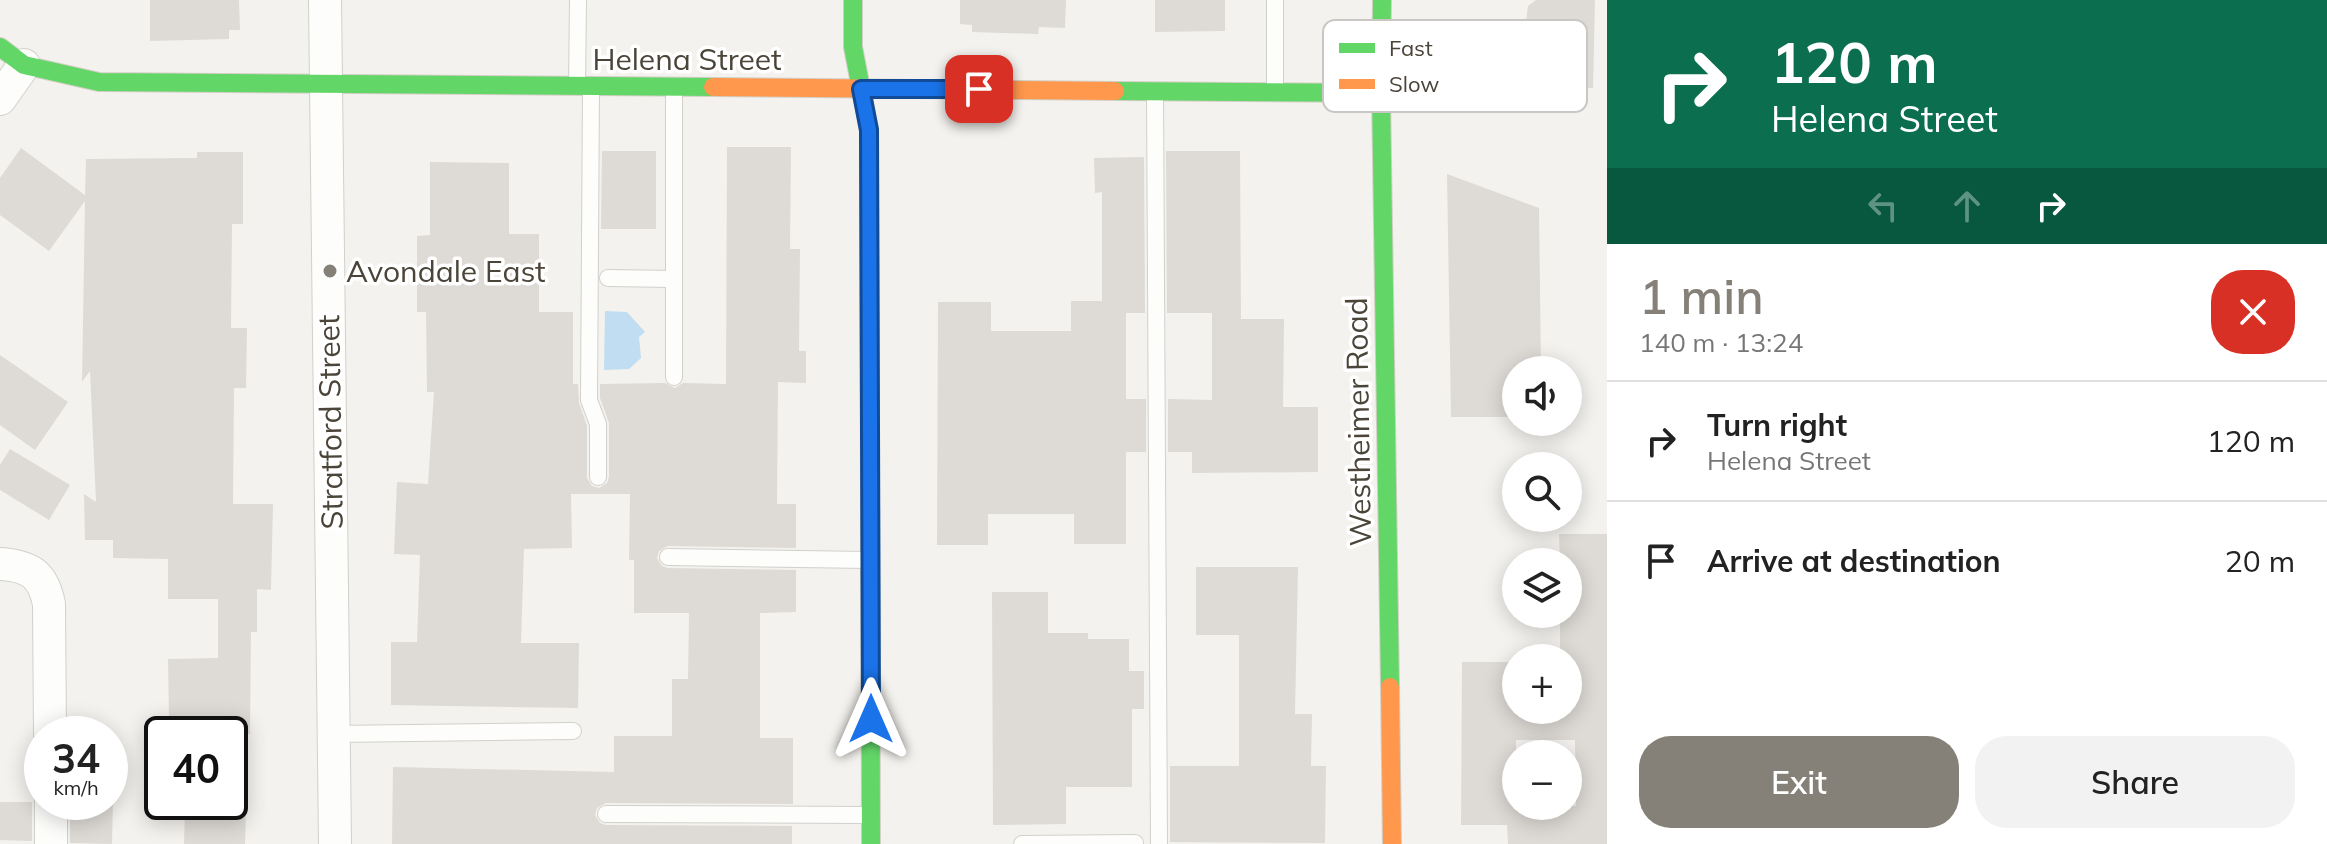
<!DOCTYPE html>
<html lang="en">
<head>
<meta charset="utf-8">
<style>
	body { margin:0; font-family:Mulish,sans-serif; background:#f2f2f2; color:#222; height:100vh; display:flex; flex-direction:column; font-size:30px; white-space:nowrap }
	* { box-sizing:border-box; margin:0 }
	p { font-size:26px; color:#767676 }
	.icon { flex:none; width:44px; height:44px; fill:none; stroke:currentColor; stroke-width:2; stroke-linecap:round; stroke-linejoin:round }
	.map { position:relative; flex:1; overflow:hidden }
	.side { display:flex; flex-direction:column; background:#fff; width:720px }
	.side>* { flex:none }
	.guide { background:#0b6e4f; color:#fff; overflow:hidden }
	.fabs { position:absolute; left:1502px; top:356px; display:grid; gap:16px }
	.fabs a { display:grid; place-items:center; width:80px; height:80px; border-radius:50%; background:#fff; box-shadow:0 4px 20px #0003; font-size:40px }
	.speed { position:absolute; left:24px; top:716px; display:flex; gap:16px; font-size:40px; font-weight:700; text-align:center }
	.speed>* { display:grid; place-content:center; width:104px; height:104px; border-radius:50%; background:#fff; box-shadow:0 4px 20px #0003; line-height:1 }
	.speed small { font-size:20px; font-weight:400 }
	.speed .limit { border:4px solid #111; border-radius:12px; background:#fff; color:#111 }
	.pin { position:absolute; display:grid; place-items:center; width:68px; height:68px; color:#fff; margin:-34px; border-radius:16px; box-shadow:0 4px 12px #0006 }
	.me { position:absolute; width:88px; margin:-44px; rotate:0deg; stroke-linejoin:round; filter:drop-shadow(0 0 6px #0008) }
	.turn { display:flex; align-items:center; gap:28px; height:168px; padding:0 32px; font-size:36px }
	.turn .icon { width:104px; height:104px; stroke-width:2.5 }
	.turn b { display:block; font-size:56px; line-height:68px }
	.lanes { display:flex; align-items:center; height:76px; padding:0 32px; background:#0003; justify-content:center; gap:40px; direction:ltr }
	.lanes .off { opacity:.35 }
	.round { display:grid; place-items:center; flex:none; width:84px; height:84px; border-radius:32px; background:#f2f2f2 }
	.summary { display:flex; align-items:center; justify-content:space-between; height:136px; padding:0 32px }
	h1 { font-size:48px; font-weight:600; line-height:60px; color:#868178 }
	.action { display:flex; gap:16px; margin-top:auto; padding:16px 32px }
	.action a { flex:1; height:92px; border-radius:32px; background:#868178; color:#fff; font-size:32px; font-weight:600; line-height:92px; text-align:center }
	.action a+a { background:#f2f2f2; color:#222 }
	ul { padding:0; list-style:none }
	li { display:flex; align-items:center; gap:24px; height:120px; padding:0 32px; border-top:2px solid #e0e0e0 }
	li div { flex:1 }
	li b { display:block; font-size:30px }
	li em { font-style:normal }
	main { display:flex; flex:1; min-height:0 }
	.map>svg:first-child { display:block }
	.water { fill:#c0ddf1 }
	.building { fill:#dedbd6; fill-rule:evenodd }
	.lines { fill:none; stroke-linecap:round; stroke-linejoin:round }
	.lane-casing { stroke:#d2d0cb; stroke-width:18 }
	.street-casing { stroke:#d2d0cb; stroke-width:34 }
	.fast-casing { stroke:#d3cfc5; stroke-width:20 }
	.slow-casing { stroke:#d3cfc5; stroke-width:20 }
	.lane { stroke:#fdfdfc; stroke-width:16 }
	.street { stroke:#fdfdfc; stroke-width:32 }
	.fast { stroke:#63d668; stroke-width:18 }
	.slow { stroke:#ff974d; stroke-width:18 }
	.route-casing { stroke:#114b97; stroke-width:20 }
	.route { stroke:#1a73e8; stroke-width:14 }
	.poi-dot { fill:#868178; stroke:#fff; stroke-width:3 }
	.labels { text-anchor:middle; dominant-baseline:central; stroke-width:7; stroke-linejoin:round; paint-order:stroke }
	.street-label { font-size:30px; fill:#4b4439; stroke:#fff }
	.poi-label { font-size:30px; fill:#4b4439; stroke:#fff; text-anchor:start }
	.key { fill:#fff; stroke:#c9c7c4; stroke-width:2 }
	.key-label { font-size:22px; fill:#4b4439 }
</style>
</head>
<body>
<main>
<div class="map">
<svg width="1607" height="844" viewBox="0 0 1607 844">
	<rect width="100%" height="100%" fill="#f4f2ee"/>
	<polygon class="water" points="605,311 627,312 645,332 639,337 641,358 629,369 604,370"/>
	<g class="building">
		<polygon points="150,0 239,0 240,30 229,30 229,39 150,41"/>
		<polygon points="960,0 1066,0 1065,28 1039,27 1038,34 972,32 972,25 960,24"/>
		<polygon points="1155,0 1225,0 1225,31 1155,32"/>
		<polygon points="1536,0 1595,0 1593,88 1511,86 1541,56 1524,38 1528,6"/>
		<polygon points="727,147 791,147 790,249 800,249 799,351 806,351 806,383 778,382 777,504 796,504 796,548 668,546 659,551 657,558 662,566 668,568 796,570 796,612 760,613 760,738 793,738 793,804 606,803 597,808 595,815 600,823 606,825 792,826 792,844 392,844 393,767 614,772 614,736 672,736 672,679 688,679 689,613 634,613 634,560 629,560 630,494 571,494 572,548 524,549 521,643 579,643 578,708 391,705 391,642 417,642 420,555 394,554 397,482 428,484 434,392 427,392 426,312 417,312 417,236 430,235 430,162 509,163 509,234 539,234 539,312 573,312 573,384 578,384 579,403 587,426 587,478 592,486 599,488 607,483 609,477 609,423 600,398 600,384 665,383 675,388 683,383 726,384"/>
		<polygon points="21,148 85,195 86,159 197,158 197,152 243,152 243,224 232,224 231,328 247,328 246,388 234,388 233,504 273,504 271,590 257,589 257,632 251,632 250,734 178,734 177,719 169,719 168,659 218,658 218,599 168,599 168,559 113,558 113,540 85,540 84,494 96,502 90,371 82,382 85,201 49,251 0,215 0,178"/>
		<polygon points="602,151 656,151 656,229 601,229"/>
		<polygon points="1166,151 1240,151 1241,319 1284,319 1283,407 1318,407 1318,472 1192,473 1192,452 1168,452 1168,399 1212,400 1212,313 1167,313"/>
		<polygon points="1144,157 1145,313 1126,313 1126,399 1146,399 1146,452 1126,452 1126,544 1074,544 1074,514 988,514 988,545 937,545 938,302 991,302 991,331 1071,331 1071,301 1102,301 1102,192 1095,193 1094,158"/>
		<polygon points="1447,174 1539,208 1541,370 1516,370 1516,417 1451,417"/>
		<polygon points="0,355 68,402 35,450 0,425"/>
		<polygon points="10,449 70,485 49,520 0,490 0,465"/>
		<path d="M 1559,534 L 1607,534 L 1607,844 L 1508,844 L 1507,825 L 1461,825 L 1462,662 L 1516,662 L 1516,710 L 1568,710 L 1568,658 L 1560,658 L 1560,614 L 1568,614 L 1568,562 L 1560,562 ZM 1516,740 L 1575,740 L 1576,806 L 1516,806 Z"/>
		<polygon points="1196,567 1298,567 1295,714 1312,714 1311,766 1326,766 1325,843 1170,842 1170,766 1239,766 1239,635 1196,635"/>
		<polygon points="992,592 1048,592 1048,633 1088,633 1088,639 1129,639 1129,671 1144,671 1144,709 1132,709 1132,787 1066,787 1066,824 993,825"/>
		<polygon points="0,802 32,802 32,841 0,840"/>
		<polygon points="70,802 113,802 112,844 70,843"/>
		<polygon points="185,807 246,810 245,844 184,844"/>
	</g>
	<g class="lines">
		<defs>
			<g id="lane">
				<polyline points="1275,0 1275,90"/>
				<polyline points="577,86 578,0"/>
				<polyline points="674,87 674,377"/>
				<polyline points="591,88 589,400 598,424 598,477"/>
				<polyline points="1155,92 1159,844"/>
				<polyline points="608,278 674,279"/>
				<polyline points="668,557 870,560"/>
				<polyline points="334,734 573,731"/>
				<polyline points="606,814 869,815"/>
				<polyline points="1022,844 1135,843"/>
			</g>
			<g id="street">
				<polyline points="325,0 335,844"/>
				<polyline points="0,99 24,65"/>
				<path d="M 0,564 C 30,566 43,574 49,604 L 50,734"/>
				<polyline points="51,802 51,844"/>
			</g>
			<g id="fast">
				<polyline points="853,0 853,47 869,130 871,844"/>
				<polyline points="1382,0 1381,93 1390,687"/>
				<polyline points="0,47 24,65 99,82 713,87"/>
				<polyline points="1115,91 1381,93"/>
			</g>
			<g id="slow">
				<polyline points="713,87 1115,91"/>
				<polyline points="1390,687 1392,844"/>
			</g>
		</defs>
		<use href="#lane" class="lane-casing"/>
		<use href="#street" class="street-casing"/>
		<use href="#fast" class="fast-casing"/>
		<use href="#slow" class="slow-casing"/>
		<use href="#lane" class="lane"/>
		<use href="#street" class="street"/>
		<use href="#fast" class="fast"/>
		<use href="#slow" class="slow"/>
	</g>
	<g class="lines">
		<defs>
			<polyline id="route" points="871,719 869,130 861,89 979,89"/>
		</defs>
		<use href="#route" class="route-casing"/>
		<use href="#route" class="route"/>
	</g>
	<circle class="poi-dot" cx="330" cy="271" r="8"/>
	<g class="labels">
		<g class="street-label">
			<text x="687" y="59">Helena Street</text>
			<text transform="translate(330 422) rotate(-91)">Stratford Street</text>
			<text transform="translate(1358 422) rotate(-91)">Westheimer Road</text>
		</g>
		<g class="poi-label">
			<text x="346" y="271">Avondale East</text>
		</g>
	</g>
	<rect x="1323" y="20" width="264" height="92" rx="12" class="key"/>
	<rect x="1339" y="43" width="36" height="10" fill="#63d668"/>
	<rect x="1339" y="79" width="36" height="10" fill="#ff974d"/>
	<g class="key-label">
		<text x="1389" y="56">Fast</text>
		<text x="1389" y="92">Slow</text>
	</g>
</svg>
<div class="fabs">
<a><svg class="icon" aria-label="sound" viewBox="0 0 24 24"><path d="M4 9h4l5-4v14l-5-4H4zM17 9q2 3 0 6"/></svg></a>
<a><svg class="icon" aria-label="search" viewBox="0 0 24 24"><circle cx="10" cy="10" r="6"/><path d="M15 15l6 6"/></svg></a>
<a><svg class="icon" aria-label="layers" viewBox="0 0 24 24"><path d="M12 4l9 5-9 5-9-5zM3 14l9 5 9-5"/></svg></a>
<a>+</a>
<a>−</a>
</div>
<div class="speed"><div>34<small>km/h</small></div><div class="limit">40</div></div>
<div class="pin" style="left:979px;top:89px;background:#d93025"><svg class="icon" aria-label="arrive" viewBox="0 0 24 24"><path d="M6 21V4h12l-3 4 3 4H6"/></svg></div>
<svg class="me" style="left:871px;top:719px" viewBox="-20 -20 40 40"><path d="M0-17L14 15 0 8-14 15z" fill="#1a73e8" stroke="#fff" stroke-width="4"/></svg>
</div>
<section class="side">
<div class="guide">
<div class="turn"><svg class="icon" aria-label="right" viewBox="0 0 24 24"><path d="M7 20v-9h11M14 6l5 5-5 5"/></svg><div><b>120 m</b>Helena Street</div></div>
<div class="lanes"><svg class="icon off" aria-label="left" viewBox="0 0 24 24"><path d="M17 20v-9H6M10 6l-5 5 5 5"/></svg><svg class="icon off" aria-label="ahead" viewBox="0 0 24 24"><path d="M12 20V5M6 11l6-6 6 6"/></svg><svg class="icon" aria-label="right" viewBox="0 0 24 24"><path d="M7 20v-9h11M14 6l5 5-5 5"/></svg></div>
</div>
<div class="summary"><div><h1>1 min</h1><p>140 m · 13:24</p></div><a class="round" style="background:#d93025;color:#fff"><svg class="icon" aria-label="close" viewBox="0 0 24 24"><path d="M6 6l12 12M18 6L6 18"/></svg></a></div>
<ul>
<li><svg class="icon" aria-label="right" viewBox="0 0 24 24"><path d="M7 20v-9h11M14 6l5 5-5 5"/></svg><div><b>Turn right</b><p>Helena Street</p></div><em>120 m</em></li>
<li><svg class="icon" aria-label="arrive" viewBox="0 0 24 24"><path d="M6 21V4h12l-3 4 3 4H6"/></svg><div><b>Arrive at destination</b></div><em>20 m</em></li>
</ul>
<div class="action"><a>Exit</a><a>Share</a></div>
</section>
</main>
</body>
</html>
